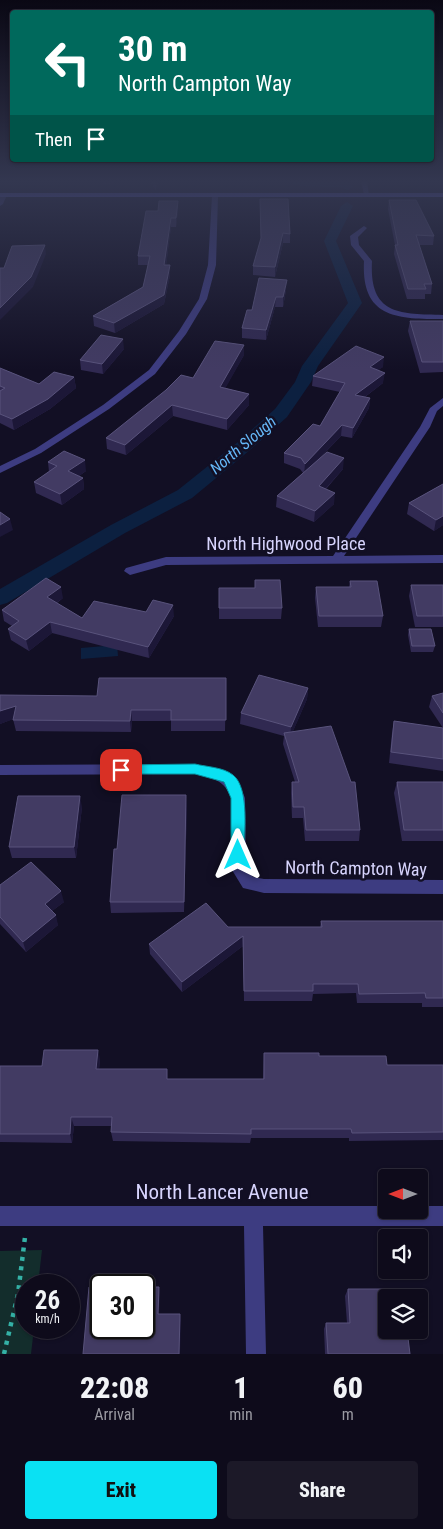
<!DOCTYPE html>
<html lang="en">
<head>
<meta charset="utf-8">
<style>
	body { margin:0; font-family:"Roboto Condensed",sans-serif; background:#1c1928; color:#f1f3f6; height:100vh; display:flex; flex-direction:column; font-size:19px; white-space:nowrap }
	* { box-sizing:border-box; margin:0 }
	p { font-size:16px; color:#9b9ba3 }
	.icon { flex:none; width:28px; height:28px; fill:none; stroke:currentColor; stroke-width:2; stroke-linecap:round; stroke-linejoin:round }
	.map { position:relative; height:1354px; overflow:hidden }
	.drawer { display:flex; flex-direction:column; background:#0e0b1b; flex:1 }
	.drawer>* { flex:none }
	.banner { position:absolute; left:10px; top:10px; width:424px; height:152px; border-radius:5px; box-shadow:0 1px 4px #0004,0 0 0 1px #2e2b3a; background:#00695c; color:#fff; overflow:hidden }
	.needle { width:32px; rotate:270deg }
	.fabs { position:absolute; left:378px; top:1169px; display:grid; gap:10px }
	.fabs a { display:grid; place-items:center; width:50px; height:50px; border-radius:5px; background:#0e0b1b; box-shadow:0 1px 4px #0004,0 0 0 1px #2e2b3a; font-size:25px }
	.speed { position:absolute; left:15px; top:1274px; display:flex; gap:10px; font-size:25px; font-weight:700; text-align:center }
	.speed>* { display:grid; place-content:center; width:65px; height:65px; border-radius:50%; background:#0e0b1b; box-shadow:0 1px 4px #0004,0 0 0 1px #2e2b3a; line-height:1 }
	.speed small { font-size:12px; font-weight:400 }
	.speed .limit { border:2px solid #111; border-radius:8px; background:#fff; color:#111 }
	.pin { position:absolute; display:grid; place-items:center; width:42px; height:42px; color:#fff; margin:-21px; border-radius:10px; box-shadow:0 2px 8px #0006 }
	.me { position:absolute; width:55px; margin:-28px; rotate:0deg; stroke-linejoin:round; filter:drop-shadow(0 0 4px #0008) }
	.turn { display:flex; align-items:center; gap:18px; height:105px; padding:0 25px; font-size:22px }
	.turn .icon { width:65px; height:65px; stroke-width:2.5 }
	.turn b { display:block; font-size:35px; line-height:42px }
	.then { display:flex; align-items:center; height:48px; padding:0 25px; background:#0003; gap:10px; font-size:19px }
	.eta { display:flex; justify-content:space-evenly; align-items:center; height:85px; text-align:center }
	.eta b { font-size:30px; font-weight:800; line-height:35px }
	.cta { display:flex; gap:10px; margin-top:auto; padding:10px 25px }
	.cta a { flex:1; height:58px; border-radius:5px; background:#0ae1f3; color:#111; font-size:20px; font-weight:800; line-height:58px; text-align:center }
	.cta a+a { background:#1c1928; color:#f1f3f6 }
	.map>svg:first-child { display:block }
	.green { fill:#132d2c }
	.water { fill:#0c2040 }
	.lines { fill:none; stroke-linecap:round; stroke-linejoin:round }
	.canal { fill:#0c2040; fill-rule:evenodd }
	.path { stroke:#34b1a6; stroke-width:4.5; stroke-dasharray:4 5.5; stroke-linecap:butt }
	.service { fill:#3d3c81; fill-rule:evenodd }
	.minor { fill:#3d3c81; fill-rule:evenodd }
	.secondary { fill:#6f6ff9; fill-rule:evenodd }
	.wall { fill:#302951 }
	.shaded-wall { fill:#1c1737 }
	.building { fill:#423b63; stroke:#59537c }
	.route { fill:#0ae1f3; stroke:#06929e }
	.labels { text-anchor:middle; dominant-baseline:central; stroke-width:5; stroke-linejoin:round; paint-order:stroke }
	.far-water-label { font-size:16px; font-style:italic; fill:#66b8f9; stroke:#120f24 }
	.street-label { font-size:18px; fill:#d7d4fd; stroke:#120f24 }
	.near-street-label { font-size:21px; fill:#d7d4fd; stroke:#120f24 }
</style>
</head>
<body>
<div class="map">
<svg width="443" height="1354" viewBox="0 0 443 1354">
	<rect width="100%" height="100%" fill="#120f24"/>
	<polygon class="green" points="42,1250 38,1285 26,1285 26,1328 34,1328 31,1354 0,1354 0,1251"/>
	<polygon class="water" points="117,645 118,656 81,659 81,648"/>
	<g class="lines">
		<g class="canal">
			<polygon points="281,180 346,181 350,182 353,187 347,190 341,187 300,186"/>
			<polygon points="347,202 353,206 336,241 362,303 318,366 311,382 287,417 250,450 192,498 125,533 7,603 0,605 0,589 111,525 178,490 238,442 275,409 295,382 302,366 348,303 324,241 341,206"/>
		</g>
		<polyline class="path" points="4,1354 18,1294 25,1237"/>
		<polygon class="service" points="361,180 367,180 369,196 364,195"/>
		<g class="minor">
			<polygon points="4,193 7,195 3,204 0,206 0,197"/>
			<polygon points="215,194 218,196 216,265 207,299 186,334 155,374 109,409 41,453 0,473 0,466 35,449 103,405 149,370 179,331 199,299 208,265 212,196"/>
			<path d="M 364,226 L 367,228 L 358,237 L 359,245 L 372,261 C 369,315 399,314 443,315 L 443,319 C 397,319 361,318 364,261 L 351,245 L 350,236 Z"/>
			<polygon points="443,398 443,406 437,411 430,427 344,556 443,555 443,563 166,565 130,575 124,571 126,568 166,557 333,556 420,427 430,408"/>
			<path d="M 195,764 C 222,769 235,770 245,798 L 246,869 L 253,877 L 264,879 L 443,880 L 443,894 L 264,893 L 243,888 L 232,870 L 231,798 C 225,780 212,778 195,774 L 0,775 L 0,765 Z"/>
			<polygon points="0,1206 386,1206 386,1210 419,1210 419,1206 443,1206 443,1226 263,1226 266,1354 246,1354 244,1226 0,1226"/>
		</g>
		<rect class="secondary" x="0" y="193" width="443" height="4"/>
	</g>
	<g class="wall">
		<polygon points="149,180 158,180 156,190"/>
		<polygon points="260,199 290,234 290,243 283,243 275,277 253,275 253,266 261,240"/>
		<polygon points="389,200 434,236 433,245 419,245 432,284 431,294 425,294 425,299 407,299 394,254 395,245 388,209"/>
		<polygon points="178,201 178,210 176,227 171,227 166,265 170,265 170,275 164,304 115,333 94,326 93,316 143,287 148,265 138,265 138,256 158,211"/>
		<polygon points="286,290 283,307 275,307 266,340 242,338 242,328 252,310"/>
		<polygon points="410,321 443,321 443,372 420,373 408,331"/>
		<polygon points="124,349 103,374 81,370 80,360"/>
		<polygon points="244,355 225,388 249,394 249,405 227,430 173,416 126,455 107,449 106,438 193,378"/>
		<polygon points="383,367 378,370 383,383 365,397 370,398 369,408 352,438 341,436 319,459 343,469 326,489 334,504 314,522 276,507 277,496 303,473 300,469 284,463 284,453 320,426 340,392 312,386 313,376"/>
		<polygon points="0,368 39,384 74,377 76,388 50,409 14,430 0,423"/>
		<polygon points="48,462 86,471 79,476 83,478 84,489 62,505 36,493 34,482 49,472"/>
		<polygon points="443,484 443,525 434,531 407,514 409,503"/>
		<polygon points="255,580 282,608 281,619 219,619 219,588 255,588"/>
		<polygon points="350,581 383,616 381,627 318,627 315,598 316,587 349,587"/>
		<polygon points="411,585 443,585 443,627 415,627 409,596"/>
		<polygon points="63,598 57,603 82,618 146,612 174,616 149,658 52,633 29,651 11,640 8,629 12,626 4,621 2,610"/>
		<polygon points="409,629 435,646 433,652 411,652 408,635"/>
		<polygon points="226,678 225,731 171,731 171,721 132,721 131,732 16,731 13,719 0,724 0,695 97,696"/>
		<polygon points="308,688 307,699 293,731 360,830 359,841 305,841 303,818 292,818 291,793 292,782 295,782 283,744 284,736 240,724 241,713"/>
		<polygon points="443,693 443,771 389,763 392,733 394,721 443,728 429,707 432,696"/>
		<polygon points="397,782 443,782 443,841 402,841 394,793"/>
		<polygon points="187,806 184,912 111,913 110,902"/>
		<polygon points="82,807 76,858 12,858 9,847"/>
		<polygon points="0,885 64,902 52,911 58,925 26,952 0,924"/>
		<polygon points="321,921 443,921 443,1007 422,1007 422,1003 357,1003 356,993 313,994 312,1001 244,1001 243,946 182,992 150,954 149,944 228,927 320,927"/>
		<polygon points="264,1053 319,1056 387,1065 443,1065 443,1140 349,1141 349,1138 251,1138 250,1143 113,1141 111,1132 111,1126 74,1126 72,1143 0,1142 0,1066 42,1066 100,1059 99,1069 168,1079 263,1079"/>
		<polygon points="348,1289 410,1354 325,1354 324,1329 326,1323 347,1323 345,1296"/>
	</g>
	<g class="shaded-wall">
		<polygon points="102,180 124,180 124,182 102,185"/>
		<polygon points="156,180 158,180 156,190"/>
		<polygon points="178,201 178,210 176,227 176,218"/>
		<polygon points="171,218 171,227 165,274 164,265"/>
		<polygon points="283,233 283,243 275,277 275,267"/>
		<polygon points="45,245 46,254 33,287 0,320 0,308"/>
		<polygon points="170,265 170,275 164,304 115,333 114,323"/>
		<polygon points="287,280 286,290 283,307 283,297"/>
		<polygon points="276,297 275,307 266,340 266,330"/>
		<polygon points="123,339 124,349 103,374 102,364"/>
		<polygon points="244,345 244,355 220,398 220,387"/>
		<polygon points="384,357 383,367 368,377 370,367"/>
		<polygon points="385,373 383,383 354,405 355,395"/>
		<polygon points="74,377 76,388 50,409 14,430 12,419"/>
		<polygon points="249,394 249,405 227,430 227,419"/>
		<polygon points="370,398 369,408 352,438 353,428"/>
		<polygon points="172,405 173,416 126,455 125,445"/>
		<polygon points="342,425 341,436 304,474 305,464"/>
		<polygon points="344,458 343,469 318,497 319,486"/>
		<polygon points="85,460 86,471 70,482 68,471"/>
		<polygon points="83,478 84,489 62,505 60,494"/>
		<polygon points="335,493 334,504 314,522 315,511"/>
		<polygon points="443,516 443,525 434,531 436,520"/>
		<polygon points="10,519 13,530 0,537 0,525"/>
		<polygon points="61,587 63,598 49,608 47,597"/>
		<polygon points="173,605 174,616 149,658 148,647"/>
		<polygon points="50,622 52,633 29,651 26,640"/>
		<polygon points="308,688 307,699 290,738 291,727"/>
		<polygon points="16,706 19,717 0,724 0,711"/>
		<polygon points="131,710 132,721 131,732 130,721"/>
		<polygon points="186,795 187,806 184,912 184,902"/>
		<polygon points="80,796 82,807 76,858 74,847"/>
		<polygon points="61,891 64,902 48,914 45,904"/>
		<polygon points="56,915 58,925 26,952 23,942"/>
		<polygon points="243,936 243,946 182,992 182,982"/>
		<polygon points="98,1050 100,1059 98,1078 96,1069"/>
		<polygon points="71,1117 74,1126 72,1143 70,1134"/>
		<polygon points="159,1287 160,1293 159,1320 158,1314"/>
		<polygon points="180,1314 181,1320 180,1354 179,1354"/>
	</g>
	<g class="building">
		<polygon points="260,199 288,199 290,234 283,233 275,267 253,266 261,238"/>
		<polygon points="389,200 416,200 434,236 416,235 432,284 424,284 426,289 408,289 395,245 398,245"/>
		<polygon points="159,201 178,201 176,218 171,218 164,265 170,265 164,295 114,323 93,316 143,287 150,256 138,256 146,211 158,211"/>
		<polygon points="45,245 31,277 0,308 0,268 4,268 12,246"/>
		<polygon points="259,278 287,280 283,297 276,297 266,330 242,328 247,310 252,310"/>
		<polygon points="410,321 443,321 443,362 422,362"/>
		<polygon points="101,335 123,339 102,364 80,360"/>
		<polygon points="215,341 244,345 220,387 249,394 227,419 172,405 125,445 106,438 166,390 181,375 193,378"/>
		<polygon points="356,346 384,357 370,367 385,373 355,395 370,398 353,428 342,425 305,464 301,458 284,453 313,424 320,426 345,383 313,376"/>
		<polygon points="0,368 39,384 54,372 74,377 48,399 12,419 0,414 0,391 5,388 0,386"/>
		<polygon points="64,451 85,460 68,471 83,478 60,494 34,482 57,466 48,462"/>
		<polygon points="327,452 344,458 319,486 335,493 315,511 277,496"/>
		<polygon points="443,484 443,516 436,520 409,503"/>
		<polygon points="0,512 10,519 0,525"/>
		<polygon points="46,578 61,587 47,597 82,618 94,601 146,612 153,600 173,605 148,647 50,622 26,640 8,629 19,621 2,610"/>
		<polygon points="255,580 280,580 282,608 219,608 219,588 255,588"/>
		<polygon points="350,581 377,581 383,616 319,616 316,587 351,587"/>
		<polygon points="411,585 443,585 443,616 417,616"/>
		<polygon points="409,629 431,629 435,646 412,646"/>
		<polygon points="259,675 308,688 291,727 241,713"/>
		<polygon points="99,678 226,678 226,720 171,720 171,710 131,710 130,721 13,720 16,706 0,711 0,695 97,696"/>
		<polygon points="443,693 443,713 432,696"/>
		<polygon points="394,721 443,728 443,759 391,752"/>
		<polygon points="331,726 351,782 355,782 360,830 306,830 304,807 293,807 292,782 299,782 284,733"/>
		<polygon points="397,782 443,782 443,830 404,830"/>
		<polygon points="122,795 186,795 184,902 110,902 114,849 117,849"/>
		<polygon points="18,796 80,796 74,847 9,847"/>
		<polygon points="31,862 61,891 45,904 56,915 23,942 0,917 0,885"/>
		<polygon points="206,903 228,927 322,927 321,921 443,921 443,998 426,998 425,993 359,994 358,984 313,984 313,991 244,991 243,936 182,982 149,944"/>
		<polygon points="44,1050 98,1050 96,1069 167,1069 167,1079 264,1079 264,1053 319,1053 319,1056 386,1056 387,1065 443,1065 443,1132 352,1133 351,1129 251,1129 251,1134 111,1132 112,1117 71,1117 70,1134 0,1134 0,1066 42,1066"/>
		<polygon points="89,1287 101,1287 101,1328 144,1328 144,1287 159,1287 158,1314 180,1314 179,1354 83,1354"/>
		<polygon points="348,1289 403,1289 404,1298 386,1298 386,1330 407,1330 410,1354 328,1354 326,1323 350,1323"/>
	</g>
	<linearGradient id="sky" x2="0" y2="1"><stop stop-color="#0a0814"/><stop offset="0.49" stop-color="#333750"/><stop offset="1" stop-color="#333750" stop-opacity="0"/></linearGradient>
	<rect width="443" height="370" fill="url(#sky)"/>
	<path class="route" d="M 195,764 C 207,767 223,767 233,775 C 250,788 244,835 244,855 L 242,859 L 233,859 L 231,855 L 231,798 L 224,782 L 195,774 L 121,774 L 115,770 L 121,765 Z"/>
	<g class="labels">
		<g class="far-water-label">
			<text transform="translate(243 445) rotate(-40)">North Slough</text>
		</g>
		<g class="street-label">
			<text x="286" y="543">North Highwood Place</text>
			<text transform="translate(356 868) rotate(1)">North Campton Way</text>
		</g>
		<g class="near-street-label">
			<text x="222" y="1192">North Lancer Avenue</text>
		</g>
	</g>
</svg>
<div class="fabs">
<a><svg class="needle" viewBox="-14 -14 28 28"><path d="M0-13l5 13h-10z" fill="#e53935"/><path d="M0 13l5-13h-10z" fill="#9b9ba3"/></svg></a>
<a><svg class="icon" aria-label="sound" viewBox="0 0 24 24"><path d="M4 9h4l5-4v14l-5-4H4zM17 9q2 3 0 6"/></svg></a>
<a><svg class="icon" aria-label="layers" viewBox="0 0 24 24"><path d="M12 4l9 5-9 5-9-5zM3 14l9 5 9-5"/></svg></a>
</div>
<div class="speed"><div>26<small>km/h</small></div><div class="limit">30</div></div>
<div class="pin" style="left:121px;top:770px;background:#d93025"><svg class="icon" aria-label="arrive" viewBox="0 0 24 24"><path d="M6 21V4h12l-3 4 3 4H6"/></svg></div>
<svg class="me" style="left:238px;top:855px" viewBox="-20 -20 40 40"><path d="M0-17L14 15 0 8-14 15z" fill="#0ae1f3" stroke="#fff" stroke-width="4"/></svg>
<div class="banner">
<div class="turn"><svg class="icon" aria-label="left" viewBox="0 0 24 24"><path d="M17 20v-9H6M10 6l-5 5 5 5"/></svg><div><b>30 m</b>North Campton Way</div></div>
<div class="then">Then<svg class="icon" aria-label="arrive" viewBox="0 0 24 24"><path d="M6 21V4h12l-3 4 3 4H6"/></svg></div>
</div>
</div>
<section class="drawer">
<div class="eta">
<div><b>22:08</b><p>Arrival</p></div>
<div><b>1</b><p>min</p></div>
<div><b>60</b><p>m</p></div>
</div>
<div class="cta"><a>Exit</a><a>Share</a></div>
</section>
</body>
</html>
